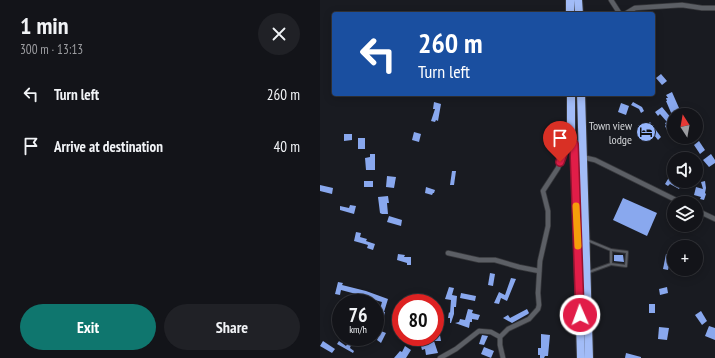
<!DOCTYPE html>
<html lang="en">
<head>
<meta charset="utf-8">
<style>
	body { margin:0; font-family:"PT Sans Narrow",sans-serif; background:#202126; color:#f1f3f6; height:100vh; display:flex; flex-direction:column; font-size:15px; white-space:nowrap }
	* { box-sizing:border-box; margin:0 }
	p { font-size:13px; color:#9d9ea2 }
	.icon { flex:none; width:22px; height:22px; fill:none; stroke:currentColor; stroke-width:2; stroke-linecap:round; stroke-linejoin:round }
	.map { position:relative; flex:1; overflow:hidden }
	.side { display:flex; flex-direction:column; background:#131419; width:320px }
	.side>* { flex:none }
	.hud { position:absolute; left:12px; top:12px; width:323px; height:84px; border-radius:4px; box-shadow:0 2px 10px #0003,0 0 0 1px #323338; background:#1a4fa0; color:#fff; overflow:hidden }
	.needle { width:26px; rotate:349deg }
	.controls { position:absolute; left:347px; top:108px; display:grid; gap:8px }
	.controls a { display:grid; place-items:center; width:36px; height:36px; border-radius:50%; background:#131419; box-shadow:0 2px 10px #0003,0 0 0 1px #323338; font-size:20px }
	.speed { position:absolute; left:12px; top:294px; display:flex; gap:8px; font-size:20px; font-weight:700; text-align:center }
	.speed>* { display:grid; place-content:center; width:52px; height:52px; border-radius:50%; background:#131419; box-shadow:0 2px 10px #0003,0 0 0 1px #323338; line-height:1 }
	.speed small { font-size:10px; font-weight:400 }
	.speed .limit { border:6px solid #d22; background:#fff; color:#111 }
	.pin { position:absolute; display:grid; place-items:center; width:34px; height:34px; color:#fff; margin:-41px -17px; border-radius:50% 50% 50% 0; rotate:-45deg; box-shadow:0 0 4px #0007 }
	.pin .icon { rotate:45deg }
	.me { position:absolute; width:44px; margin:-22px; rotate:358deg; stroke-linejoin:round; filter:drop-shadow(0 0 3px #0008) }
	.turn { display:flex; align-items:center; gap:14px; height:84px; padding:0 20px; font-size:18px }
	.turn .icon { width:52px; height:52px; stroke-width:2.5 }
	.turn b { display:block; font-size:28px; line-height:34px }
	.round { display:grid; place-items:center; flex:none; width:42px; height:42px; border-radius:21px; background:#202126 }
	.summary { display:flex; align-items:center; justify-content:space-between; height:68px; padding:0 20px }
	h1 { font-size:24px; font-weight:700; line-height:30px }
	.action { display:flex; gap:8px; margin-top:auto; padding:8px 20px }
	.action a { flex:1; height:46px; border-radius:24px; background:#0f766e; color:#fff; font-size:16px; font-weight:700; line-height:46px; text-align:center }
	.action a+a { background:#202126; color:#f1f3f6 }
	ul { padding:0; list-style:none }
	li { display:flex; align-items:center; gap:12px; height:52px; padding:0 20px }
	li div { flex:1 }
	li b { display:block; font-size:15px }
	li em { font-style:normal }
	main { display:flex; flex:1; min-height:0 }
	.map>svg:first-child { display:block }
	.building { fill:#89a8ee }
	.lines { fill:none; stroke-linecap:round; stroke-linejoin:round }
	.lane-casing { stroke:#36373b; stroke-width:4 }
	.street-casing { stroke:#36373b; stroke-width:6 }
	.highway-casing { stroke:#36373b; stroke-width:10 }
	.lane { stroke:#5c5f65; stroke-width:2 }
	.street { stroke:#5c5f65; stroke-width:4.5 }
	.highway { stroke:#a2bcf7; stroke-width:8 }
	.route-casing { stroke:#92132f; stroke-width:10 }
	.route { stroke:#e11d48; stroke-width:7 }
	.slow { stroke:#f59e0b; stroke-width:7 }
	.labels { text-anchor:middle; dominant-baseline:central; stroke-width:4; stroke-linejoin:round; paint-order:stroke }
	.poi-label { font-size:12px; fill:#d2d4d7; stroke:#191b21; text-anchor:end }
</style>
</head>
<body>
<main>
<section class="side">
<div class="summary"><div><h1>1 min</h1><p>300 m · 13:13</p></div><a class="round"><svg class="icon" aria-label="close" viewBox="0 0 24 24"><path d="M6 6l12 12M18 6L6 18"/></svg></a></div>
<ul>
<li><svg class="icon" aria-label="left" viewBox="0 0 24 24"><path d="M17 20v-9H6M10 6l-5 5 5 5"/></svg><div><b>Turn left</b></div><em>260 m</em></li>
<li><svg class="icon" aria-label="arrive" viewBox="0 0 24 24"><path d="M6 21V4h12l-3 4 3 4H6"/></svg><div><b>Arrive at destination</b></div><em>40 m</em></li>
</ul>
<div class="action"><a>Exit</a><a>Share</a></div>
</section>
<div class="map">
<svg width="395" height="358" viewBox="0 0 395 358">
	<rect width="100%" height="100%" fill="#191b21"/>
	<g class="building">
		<polygon points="341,74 347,81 342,85 336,78"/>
		<polygon points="352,92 359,108 364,113 361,115 352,115 346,101 347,101 346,98 348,98 346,95"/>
		<polygon points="114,102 121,104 118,121 116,120 115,122 111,121 115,109 113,109"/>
		<polygon points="313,102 322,107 324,111 321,113 319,109 311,105"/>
		<polygon points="301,103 309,106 306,115 298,112"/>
		<polygon points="342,107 352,119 350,121 354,128 354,136 351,130 348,132 345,126 346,125 345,123 347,122 340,114 338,116 335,112"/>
		<polygon points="330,122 341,137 338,140 326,125"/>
		<polygon points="94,132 101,134 99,142 92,140"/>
		<polygon points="24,134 32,134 32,140 24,141"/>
		<rect x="38" y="138" width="7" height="11"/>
		<polygon points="379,141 385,150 380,154 374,145"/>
		<polygon points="50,154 55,154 55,170 46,170 45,158 50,157"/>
		<polygon points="391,154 395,160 395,163 389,167 383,160"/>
		<polygon points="132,171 136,171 134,185 130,185"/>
		<polygon points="351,174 354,176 354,181 363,181 359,189 350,184 348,186 345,184"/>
		<polygon points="67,176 76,177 74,188 66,187"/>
		<rect x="44" y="181" width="9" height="6"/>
		<polygon points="385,181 386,188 385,193 386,194 384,200 380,199 381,197 374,195 376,187 383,189 381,182"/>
		<polygon points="0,185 13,188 12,194 0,191"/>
		<polygon points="106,187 115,190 114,193 113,193 112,195 105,193"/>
		<polygon points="68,196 69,203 67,203 68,214 62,214 60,213 58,197"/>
		<polygon points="303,198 337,213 327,236 293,220"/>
		<polygon points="30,205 36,206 34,214 20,210 20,206 29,208"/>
		<polygon points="69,216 82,220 81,226 67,222"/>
		<polygon points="36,232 41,233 40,237 47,239 46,241 55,244 53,250 47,248 48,245 34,241"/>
		<polygon points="78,254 85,255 84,257 91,257 91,265 87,265 87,263 77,260"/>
		<polygon points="346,254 351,256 348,270 343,269"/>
		<polygon points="294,255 303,255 304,262 294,261"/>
		<polygon points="170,273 175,274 173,286 168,285"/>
		<polygon points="191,278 196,279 187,301 181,298 179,304 174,303 179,292 185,295"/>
		<polygon points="18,282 23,283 22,285 46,291 68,299 64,312 65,312 63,320 55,317 55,311 59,313 62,302 48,298 47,303 34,303 36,294 21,290 20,295 15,294"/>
		<polygon points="129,287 134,288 132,295 137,296 136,307 134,307 134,314 131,323 130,323 130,318 128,318 129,312 130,313 131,300 125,299"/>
		<polygon points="347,287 348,293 340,295 339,289"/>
		<polygon points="141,293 156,296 155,301 140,298"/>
		<rect x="329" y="304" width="6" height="9"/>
		<polygon points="148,309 153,310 152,313 160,315 158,320 152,319 152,322 150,322 149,328 135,323 139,322 140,319 145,320"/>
		<polygon points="207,309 209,313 208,314 192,323 183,318 188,315 190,318"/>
		<polygon points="381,311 387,321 382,325 375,315"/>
		<polygon points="389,326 395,328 395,340 385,336"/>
		<polygon points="339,327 349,328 347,340 338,339"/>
		<polygon points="61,331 66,333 61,343 57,340"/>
		<polygon points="221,334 230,335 228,356 225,356 224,358 220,358 220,355 218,355 218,348 221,348"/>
		<polygon points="115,335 120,335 121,341 114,341 118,353 106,355 105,349 102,350 101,346 103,345 101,339 106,337 115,337"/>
		<polygon points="162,335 168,336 164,345 159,344"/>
		<polygon points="3,341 15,349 12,353 0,346"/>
		<polygon points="19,341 26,346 28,343 31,345 30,348 34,351 33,353 17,344"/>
		<polygon points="85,346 91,350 86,358 74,358 80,351 82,352"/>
		<polygon points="164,347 174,351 171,358 161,354"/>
		<polygon points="306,353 321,357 321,358 305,358"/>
	</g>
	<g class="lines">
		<defs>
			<g id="lane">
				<polyline points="267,240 291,250 291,264 269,272"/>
				<polyline points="291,264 306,266 307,252 291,250"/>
			</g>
			<g id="street">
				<polyline points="291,0 300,14"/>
				<polyline points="305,14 315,8 362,5 382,8 395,8"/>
				<polyline points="262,157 275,160 362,203"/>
				<polyline points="376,210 395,219"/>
				<polyline points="128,253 159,260 175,260 199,267 219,271"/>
				<polyline points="120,358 136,349 159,331 171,332 180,337"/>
				<polyline points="183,358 180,345 180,337 188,329 209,319 218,309 219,305 218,293 220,261 228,226 228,211 223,191 238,168 246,145 251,141"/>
			</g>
			<g id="highway">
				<polyline points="250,0 250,14"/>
				<polyline points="258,0 259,14"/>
				<polyline points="251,94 251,141 255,144 261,358"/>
				<polyline points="261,94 269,358"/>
			</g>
		</defs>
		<use href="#lane" class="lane-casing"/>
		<use href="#street" class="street-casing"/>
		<use href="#highway" class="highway-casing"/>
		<use href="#lane" class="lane"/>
		<use href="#street" class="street"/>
		<use href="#highway" class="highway"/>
	</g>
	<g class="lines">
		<defs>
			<polyline id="route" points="240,162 246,145 251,141 254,144 260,315"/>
		</defs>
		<use href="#route" class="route-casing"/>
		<use href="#route" class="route"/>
		<polyline class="slow" points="256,206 258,246"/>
	</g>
	<defs>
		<symbol id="hotel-disc" viewBox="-11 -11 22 22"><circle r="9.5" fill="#96b6fd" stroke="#191b21"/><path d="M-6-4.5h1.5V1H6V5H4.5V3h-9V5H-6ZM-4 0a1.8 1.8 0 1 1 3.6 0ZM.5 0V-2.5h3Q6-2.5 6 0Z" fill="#111"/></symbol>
	</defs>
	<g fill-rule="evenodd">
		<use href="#hotel-disc" x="315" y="121" width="22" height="22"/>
	</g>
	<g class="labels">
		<g class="poi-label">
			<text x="312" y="125">Town view<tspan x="312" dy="14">lodge</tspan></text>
		</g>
	</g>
</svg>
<div class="controls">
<a><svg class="needle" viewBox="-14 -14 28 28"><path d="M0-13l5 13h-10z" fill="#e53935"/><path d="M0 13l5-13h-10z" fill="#9d9ea2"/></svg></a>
<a><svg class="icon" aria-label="sound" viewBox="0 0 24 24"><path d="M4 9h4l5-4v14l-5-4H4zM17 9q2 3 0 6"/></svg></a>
<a><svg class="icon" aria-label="layers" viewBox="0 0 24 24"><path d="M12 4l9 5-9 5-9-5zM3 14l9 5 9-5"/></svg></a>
<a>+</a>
</div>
<div class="speed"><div>76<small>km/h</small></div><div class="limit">80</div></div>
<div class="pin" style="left:240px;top:162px;background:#d93025"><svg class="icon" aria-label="arrive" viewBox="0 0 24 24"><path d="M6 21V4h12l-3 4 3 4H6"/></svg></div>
<svg class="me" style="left:260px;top:315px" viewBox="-20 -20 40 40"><circle r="17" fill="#e11d48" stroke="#fff" stroke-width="3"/><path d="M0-11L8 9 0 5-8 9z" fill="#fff"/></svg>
<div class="hud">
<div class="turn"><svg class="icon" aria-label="left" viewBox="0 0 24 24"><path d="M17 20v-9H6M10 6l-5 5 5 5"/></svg><div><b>260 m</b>Turn left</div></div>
</div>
</div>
</main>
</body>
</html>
